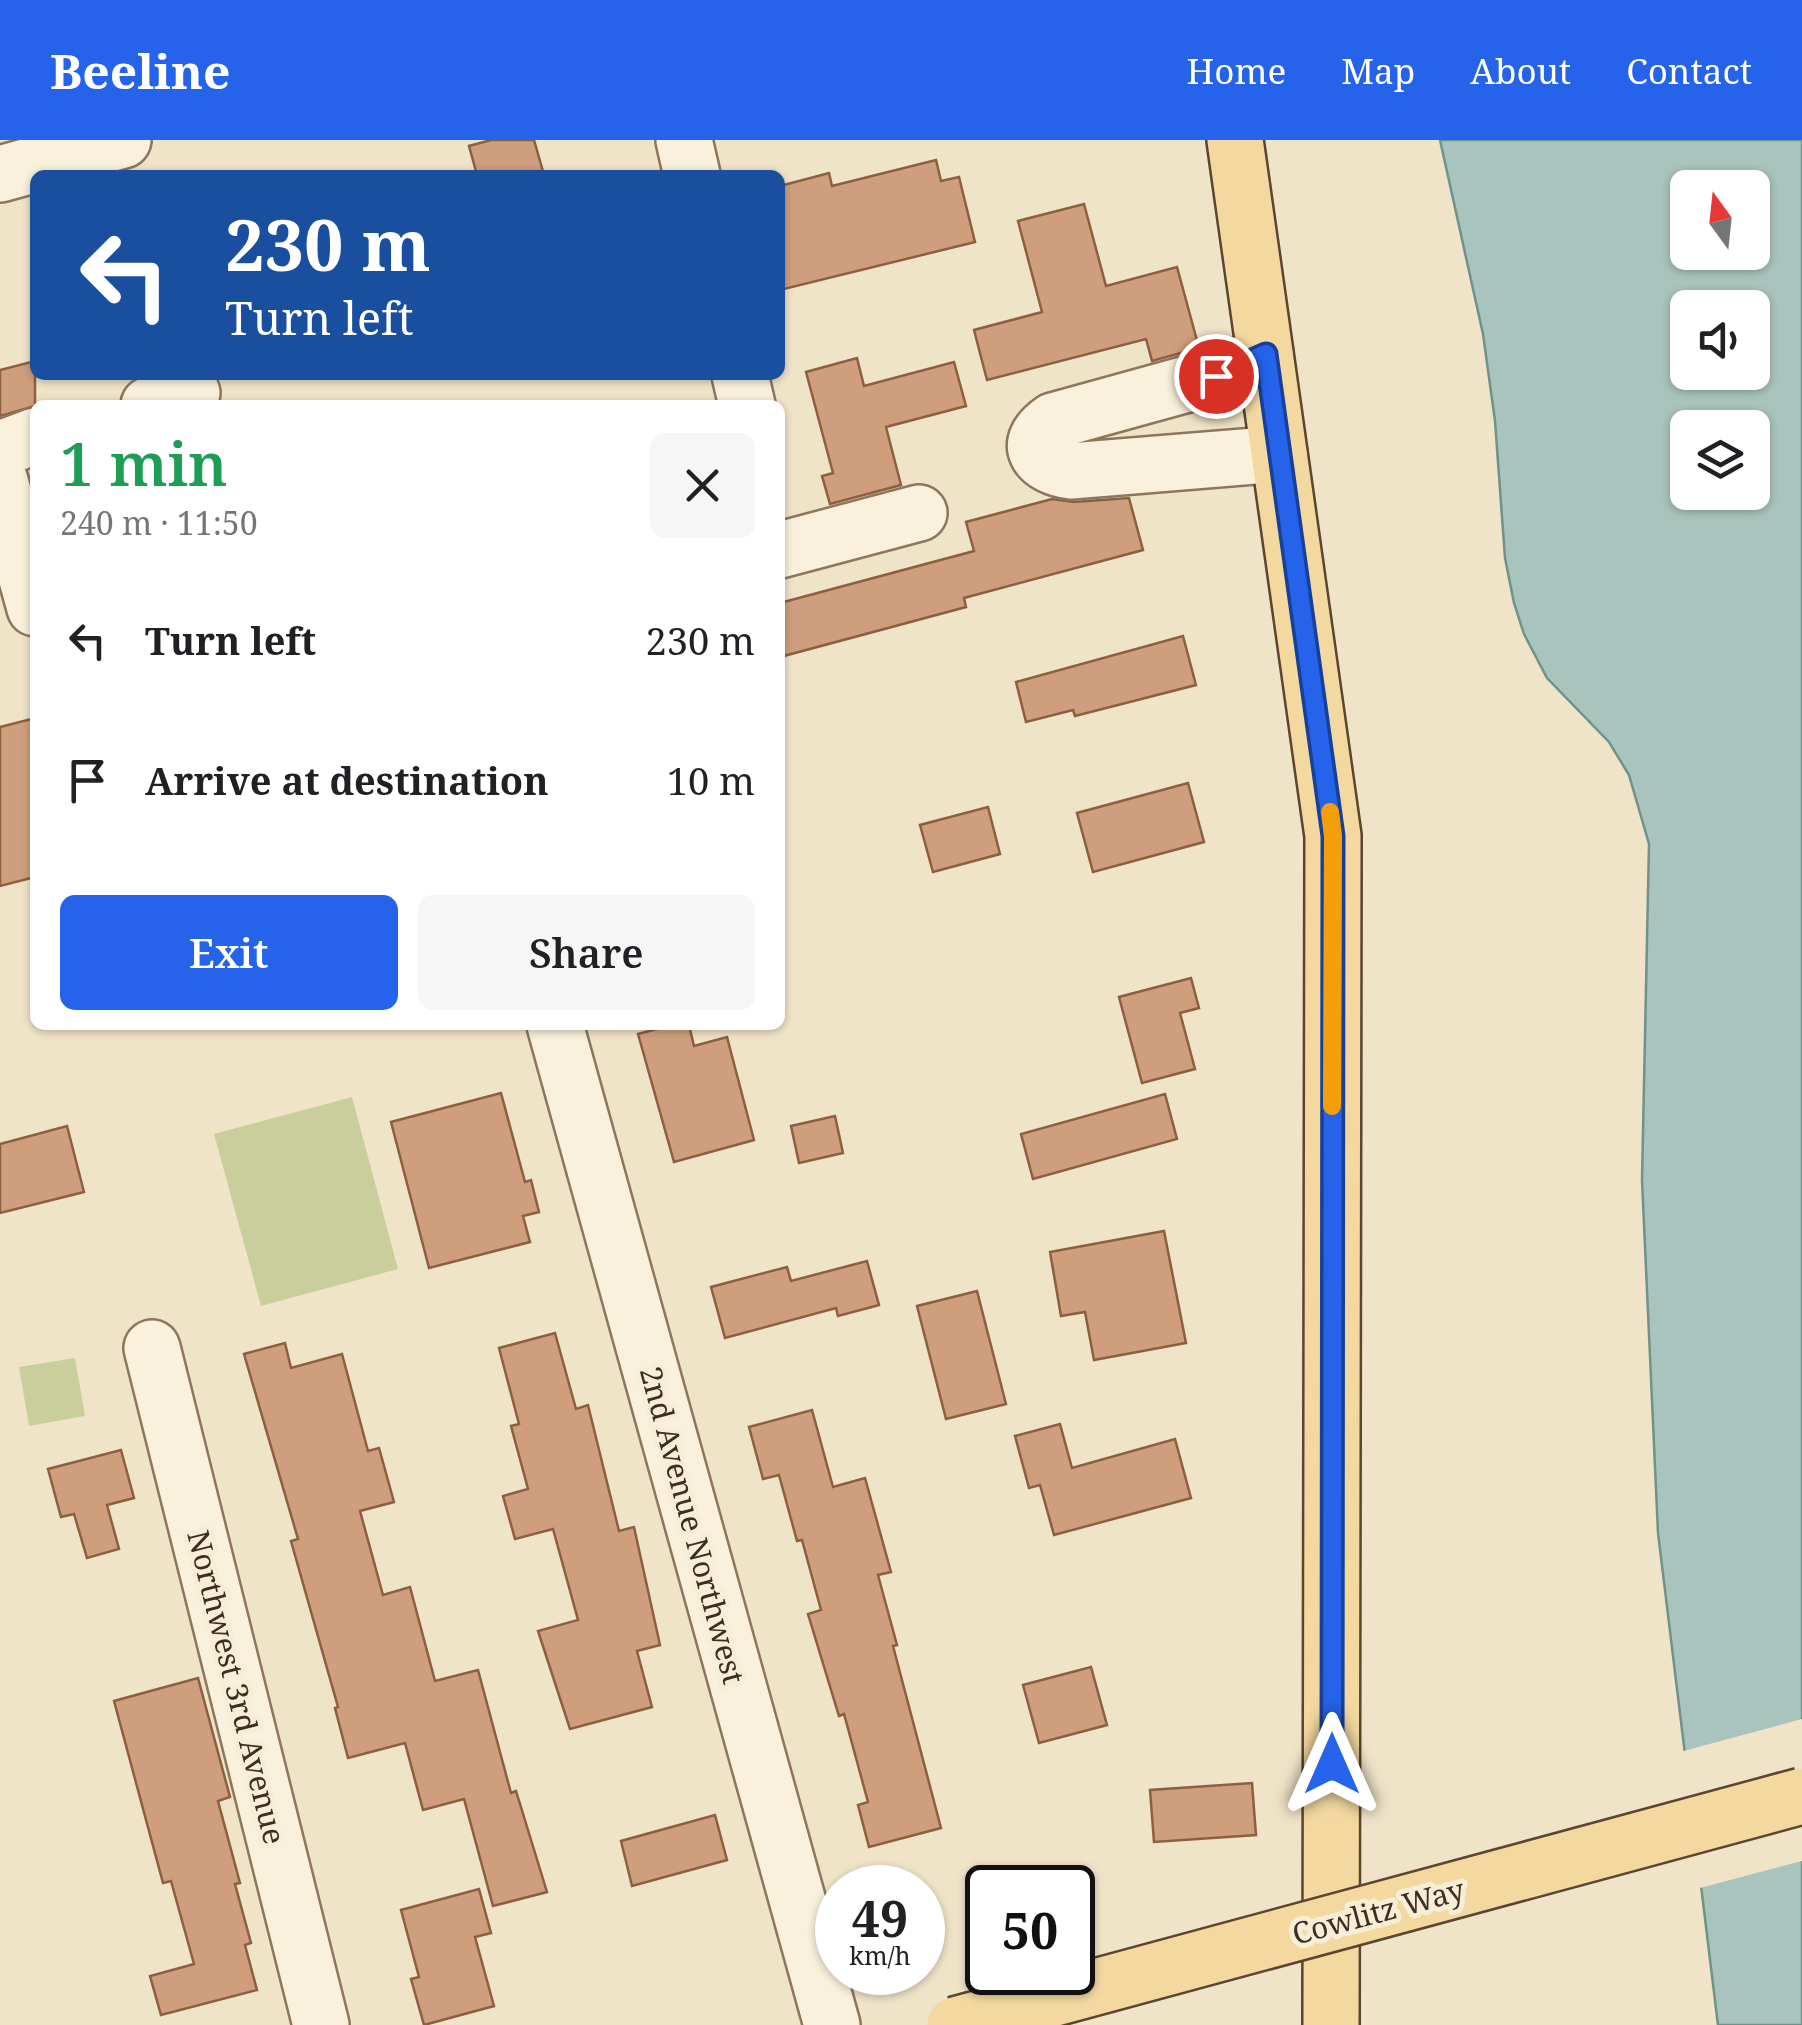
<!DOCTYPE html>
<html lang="en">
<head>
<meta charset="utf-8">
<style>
	body { margin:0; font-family:"Noto Serif",serif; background:#f6f6f6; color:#202124; height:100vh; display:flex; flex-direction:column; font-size:38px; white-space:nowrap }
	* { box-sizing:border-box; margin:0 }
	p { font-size:32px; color:#757577 }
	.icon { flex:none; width:55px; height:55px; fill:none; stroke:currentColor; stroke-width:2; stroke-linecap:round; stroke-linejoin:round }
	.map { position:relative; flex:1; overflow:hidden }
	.details { position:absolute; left:30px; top:260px; width:755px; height:630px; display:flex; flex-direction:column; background:#fff; border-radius:15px; box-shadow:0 2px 8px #0004 }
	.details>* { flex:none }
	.banner { position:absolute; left:30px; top:30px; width:755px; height:210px; border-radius:15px; box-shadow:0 2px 8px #0004; background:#1a4fa0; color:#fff; overflow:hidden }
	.needle { width:65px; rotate:345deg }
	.buttons { position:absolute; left:1670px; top:30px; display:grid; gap:20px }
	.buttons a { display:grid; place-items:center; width:100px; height:100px; border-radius:15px; background:#fff; box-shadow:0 2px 8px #0004; font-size:50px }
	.speed { position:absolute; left:815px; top:1725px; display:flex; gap:20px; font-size:50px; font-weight:700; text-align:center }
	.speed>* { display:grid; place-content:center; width:130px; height:130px; border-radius:50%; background:#fff; box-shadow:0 2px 8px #0004; line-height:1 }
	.speed small { font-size:25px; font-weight:400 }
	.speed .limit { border:5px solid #111; border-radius:15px; background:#fff; color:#111 }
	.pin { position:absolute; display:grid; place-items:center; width:85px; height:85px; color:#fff; margin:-42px; border:5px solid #fff; border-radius:50%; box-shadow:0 2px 10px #0007 }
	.me { position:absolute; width:110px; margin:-55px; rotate:0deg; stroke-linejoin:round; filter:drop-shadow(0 0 8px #0008) }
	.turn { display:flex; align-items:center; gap:35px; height:210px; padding:0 30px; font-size:45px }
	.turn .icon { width:130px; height:130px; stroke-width:2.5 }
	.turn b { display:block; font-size:70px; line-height:85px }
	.round { display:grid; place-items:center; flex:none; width:105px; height:105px; border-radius:15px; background:#f6f6f6 }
	.head { display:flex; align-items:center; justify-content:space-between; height:170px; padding:0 30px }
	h1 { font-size:60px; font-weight:600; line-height:75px; color:#1e9e55 }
	.button { display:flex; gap:20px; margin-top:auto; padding:20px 30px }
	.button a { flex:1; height:115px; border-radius:15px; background:#2563eb; color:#fff; font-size:40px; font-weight:600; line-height:115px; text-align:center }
	.button a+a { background:#f6f6f6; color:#202124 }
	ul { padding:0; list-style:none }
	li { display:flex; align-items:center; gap:30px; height:140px; padding:0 30px }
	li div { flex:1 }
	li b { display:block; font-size:38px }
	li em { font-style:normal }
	header { display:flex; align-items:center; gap:60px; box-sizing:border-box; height:140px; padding:0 50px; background:#2563eb; color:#fff }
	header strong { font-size:48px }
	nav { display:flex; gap:55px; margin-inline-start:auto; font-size:35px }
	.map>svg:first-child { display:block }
	.green { fill:#c9cf9b }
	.water { fill:#a9c4bc; stroke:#6f938a; stroke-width:2.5; fill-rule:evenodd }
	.pier { fill:#f0e4c8 }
	.building { fill:#cf9f7d; stroke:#8d5f41; stroke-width:2.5 }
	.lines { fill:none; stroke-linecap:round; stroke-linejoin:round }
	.minor-casing { stroke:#8d765c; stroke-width:60 }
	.major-casing { stroke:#5b4430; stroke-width:60 }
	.minor { stroke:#faf1dc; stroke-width:55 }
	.major { stroke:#f3d9a0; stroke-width:55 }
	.major-bridge-casing { stroke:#5b4430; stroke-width:60; stroke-linecap:butt }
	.major-bridge { stroke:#f3d9a0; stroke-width:55 }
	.route-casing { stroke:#184099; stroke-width:25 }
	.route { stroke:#2563eb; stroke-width:18 }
	.slow { stroke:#f59e0b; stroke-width:18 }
	.labels { text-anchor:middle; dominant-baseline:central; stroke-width:10; stroke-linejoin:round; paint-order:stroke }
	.street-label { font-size:30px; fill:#3d2e20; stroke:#f7eed8 }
</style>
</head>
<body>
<header>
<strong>Beeline</strong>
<nav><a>Home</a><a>Map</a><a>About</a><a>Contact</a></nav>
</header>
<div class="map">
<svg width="1802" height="1885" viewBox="0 0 1802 1885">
	<rect width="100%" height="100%" fill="#f0e4c8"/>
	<g class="green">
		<polygon points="352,957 398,1129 261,1166 214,994"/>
		<polygon points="75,1218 85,1276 29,1286 19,1227"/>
	</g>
	<path class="water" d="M 1440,0 L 1802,0 L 1802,1885 L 1718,1885 L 1658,1393 L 1642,1040 L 1649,704 L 1629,635 L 1609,602 L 1547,538 L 1524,494 L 1514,463 L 1505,418 L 1495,281 L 1483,194 ZM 1688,48 L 1752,48 L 1752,112 L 1688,112 ZM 1688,168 L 1752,168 L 1752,232 L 1688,232 ZM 1688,288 L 1752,288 L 1752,352 L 1688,352 Z"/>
	<polygon class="pier" points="1802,1579 1802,1721 1696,1749 1680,1612"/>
	<g class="building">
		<polygon points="491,0 534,0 544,35 477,35 469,6"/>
		<polygon points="936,20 941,41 959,37 975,102 780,150 780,46 829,33 832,46"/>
		<polygon points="1084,64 1106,146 1177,127 1199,208 1152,221 1146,199 987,240 974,190 1042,172 1018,81"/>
		<polygon points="857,218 864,246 954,222 966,266 886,287 901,345 830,364 822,336 833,333 806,232"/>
		<polygon points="35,221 35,266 0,276 0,230"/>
		<polygon points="1129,358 1143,410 964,458 966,467 780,517 780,463 974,411 966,382 1052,359 1074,362"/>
		<polygon points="1183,496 1196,545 1075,576 1073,570 1026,582 1016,542"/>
		<polygon points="35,578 35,737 0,746 0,587"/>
		<polygon points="1188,643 1204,702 1093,732 1077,673"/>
		<polygon points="988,667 1000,714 933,732 920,685"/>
		<polygon points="1191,838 1199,868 1180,873 1195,929 1142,943 1119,857"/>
		<polygon points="672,885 689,885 694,906 727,897 754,1000 674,1022 638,894"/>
		<polygon points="501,953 525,1042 531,1040 539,1072 523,1076 530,1102 429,1128 391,982"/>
		<polygon points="1165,954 1177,999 1033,1039 1021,994"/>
		<polygon points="835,976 843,1013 799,1023 791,986"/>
		<polygon points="67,986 84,1052 0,1073 0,1004"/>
		<polygon points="1164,1091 1186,1203 1094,1220 1085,1172 1061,1176 1050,1112"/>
		<polygon points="867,1121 879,1165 838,1176 836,1168 725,1198 711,1147 787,1127 791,1141"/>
		<polygon points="977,1151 1006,1264 946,1279 917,1166"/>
		<polygon points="555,1193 576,1269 588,1265 619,1391 634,1387 660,1505 637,1511 652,1567 570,1589 538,1491 578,1480 553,1389 515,1399 503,1356 528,1349 511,1286 519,1284 499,1208"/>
		<polygon points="285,1203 291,1228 342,1214 368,1311 379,1308 394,1362 360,1371 383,1455 410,1447 435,1541 478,1530 511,1653 516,1651 547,1752 493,1766 464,1659 423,1670 405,1603 348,1618 335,1568 338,1567 291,1401 298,1399 244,1214"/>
		<polygon points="812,1270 833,1347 865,1338 891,1432 878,1435 897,1505 893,1506 941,1688 869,1707 858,1665 868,1662 844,1574 839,1576 808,1474 821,1470 802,1400 797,1401 779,1335 763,1339 749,1287"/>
		<polygon points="1060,1284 1072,1328 1175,1299 1191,1358 1054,1395 1040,1345 1029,1348 1015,1296"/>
		<polygon points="121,1310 134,1358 107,1365 119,1409 87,1418 74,1374 61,1377 48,1329"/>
		<polygon points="1091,1527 1107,1585 1039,1603 1023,1545"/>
		<polygon points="198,1538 230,1657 218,1661 240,1743 235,1744 251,1803 245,1805 257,1850 161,1875 150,1836 194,1824 171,1741 163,1743 114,1561"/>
		<polygon points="1252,1643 1256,1695 1154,1702 1150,1650"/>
		<polygon points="715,1675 727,1720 632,1746 621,1701"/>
		<polygon points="479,1749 491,1793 475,1797 494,1866 424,1885 411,1839 419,1837 401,1770"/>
	</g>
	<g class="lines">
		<defs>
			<g id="minor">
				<polyline points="684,0 692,35"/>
				<polyline points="0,34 123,0"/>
				<path d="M 1265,214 L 1216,236 L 1053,281 C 1020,304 1038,327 1071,331 L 1279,314"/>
				<polyline points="740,235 747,265"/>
				<polyline points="149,265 192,253"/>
				<polyline points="0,313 3,308 35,296"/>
				<polyline points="0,341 35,468"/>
				<polyline points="780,410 919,373"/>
				<polyline points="555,885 832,1885"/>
				<polyline points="152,1208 321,1885"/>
			</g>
			<polyline id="major" points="1235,0 1333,696 1331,1885"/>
		</defs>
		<use href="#minor" class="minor-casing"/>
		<use href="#major" class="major-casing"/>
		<use href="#minor" class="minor"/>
		<use href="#major" class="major"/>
		<defs>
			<polyline id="major-bridge" points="955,1885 1802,1656"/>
		</defs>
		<use href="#major-bridge" class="major-bridge-casing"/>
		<use href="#major-bridge" class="major-bridge"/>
	</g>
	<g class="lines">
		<defs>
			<polyline id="route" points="1216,236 1266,214 1333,696 1332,1624"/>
		</defs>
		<use href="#route" class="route-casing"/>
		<use href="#route" class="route"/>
		<polyline class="slow" points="1330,672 1333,696 1332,966"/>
	</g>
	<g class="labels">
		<g class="street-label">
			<text transform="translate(693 1385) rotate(75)">2nd Avenue Northwest</text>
			<text transform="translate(237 1547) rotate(76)">Northwest 3rd Avenue</text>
			<text transform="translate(1378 1771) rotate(-15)">Cowlitz Way</text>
		</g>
	</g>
</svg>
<div class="buttons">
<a><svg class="needle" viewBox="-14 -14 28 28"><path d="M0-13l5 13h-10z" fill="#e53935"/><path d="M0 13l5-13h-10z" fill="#757577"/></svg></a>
<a><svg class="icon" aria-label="sound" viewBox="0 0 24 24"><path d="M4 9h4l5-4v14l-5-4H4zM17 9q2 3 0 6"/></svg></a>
<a><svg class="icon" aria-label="layers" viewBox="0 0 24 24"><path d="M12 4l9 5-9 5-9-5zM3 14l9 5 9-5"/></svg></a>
</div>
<div class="speed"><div>49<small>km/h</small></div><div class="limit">50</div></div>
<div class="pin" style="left:1216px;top:236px;background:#d93025"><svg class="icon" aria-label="arrive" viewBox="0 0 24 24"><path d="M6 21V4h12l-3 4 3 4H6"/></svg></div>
<svg class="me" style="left:1332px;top:1624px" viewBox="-20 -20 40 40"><path d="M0-17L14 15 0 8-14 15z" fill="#2563eb" stroke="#fff" stroke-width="4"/></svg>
<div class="banner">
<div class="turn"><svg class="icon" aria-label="left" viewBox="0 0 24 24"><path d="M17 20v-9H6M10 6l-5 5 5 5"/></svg><div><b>230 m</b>Turn left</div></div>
</div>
<section class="details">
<div class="head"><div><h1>1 min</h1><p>240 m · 11:50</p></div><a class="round"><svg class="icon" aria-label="close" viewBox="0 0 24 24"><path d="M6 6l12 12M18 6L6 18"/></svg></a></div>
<ul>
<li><svg class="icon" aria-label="left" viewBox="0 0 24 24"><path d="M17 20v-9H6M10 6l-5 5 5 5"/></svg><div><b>Turn left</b></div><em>230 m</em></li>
<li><svg class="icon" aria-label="arrive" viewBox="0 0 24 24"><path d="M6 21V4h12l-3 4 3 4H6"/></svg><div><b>Arrive at destination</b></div><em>10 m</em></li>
</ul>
<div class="button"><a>Exit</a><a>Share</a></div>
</section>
</div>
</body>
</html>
